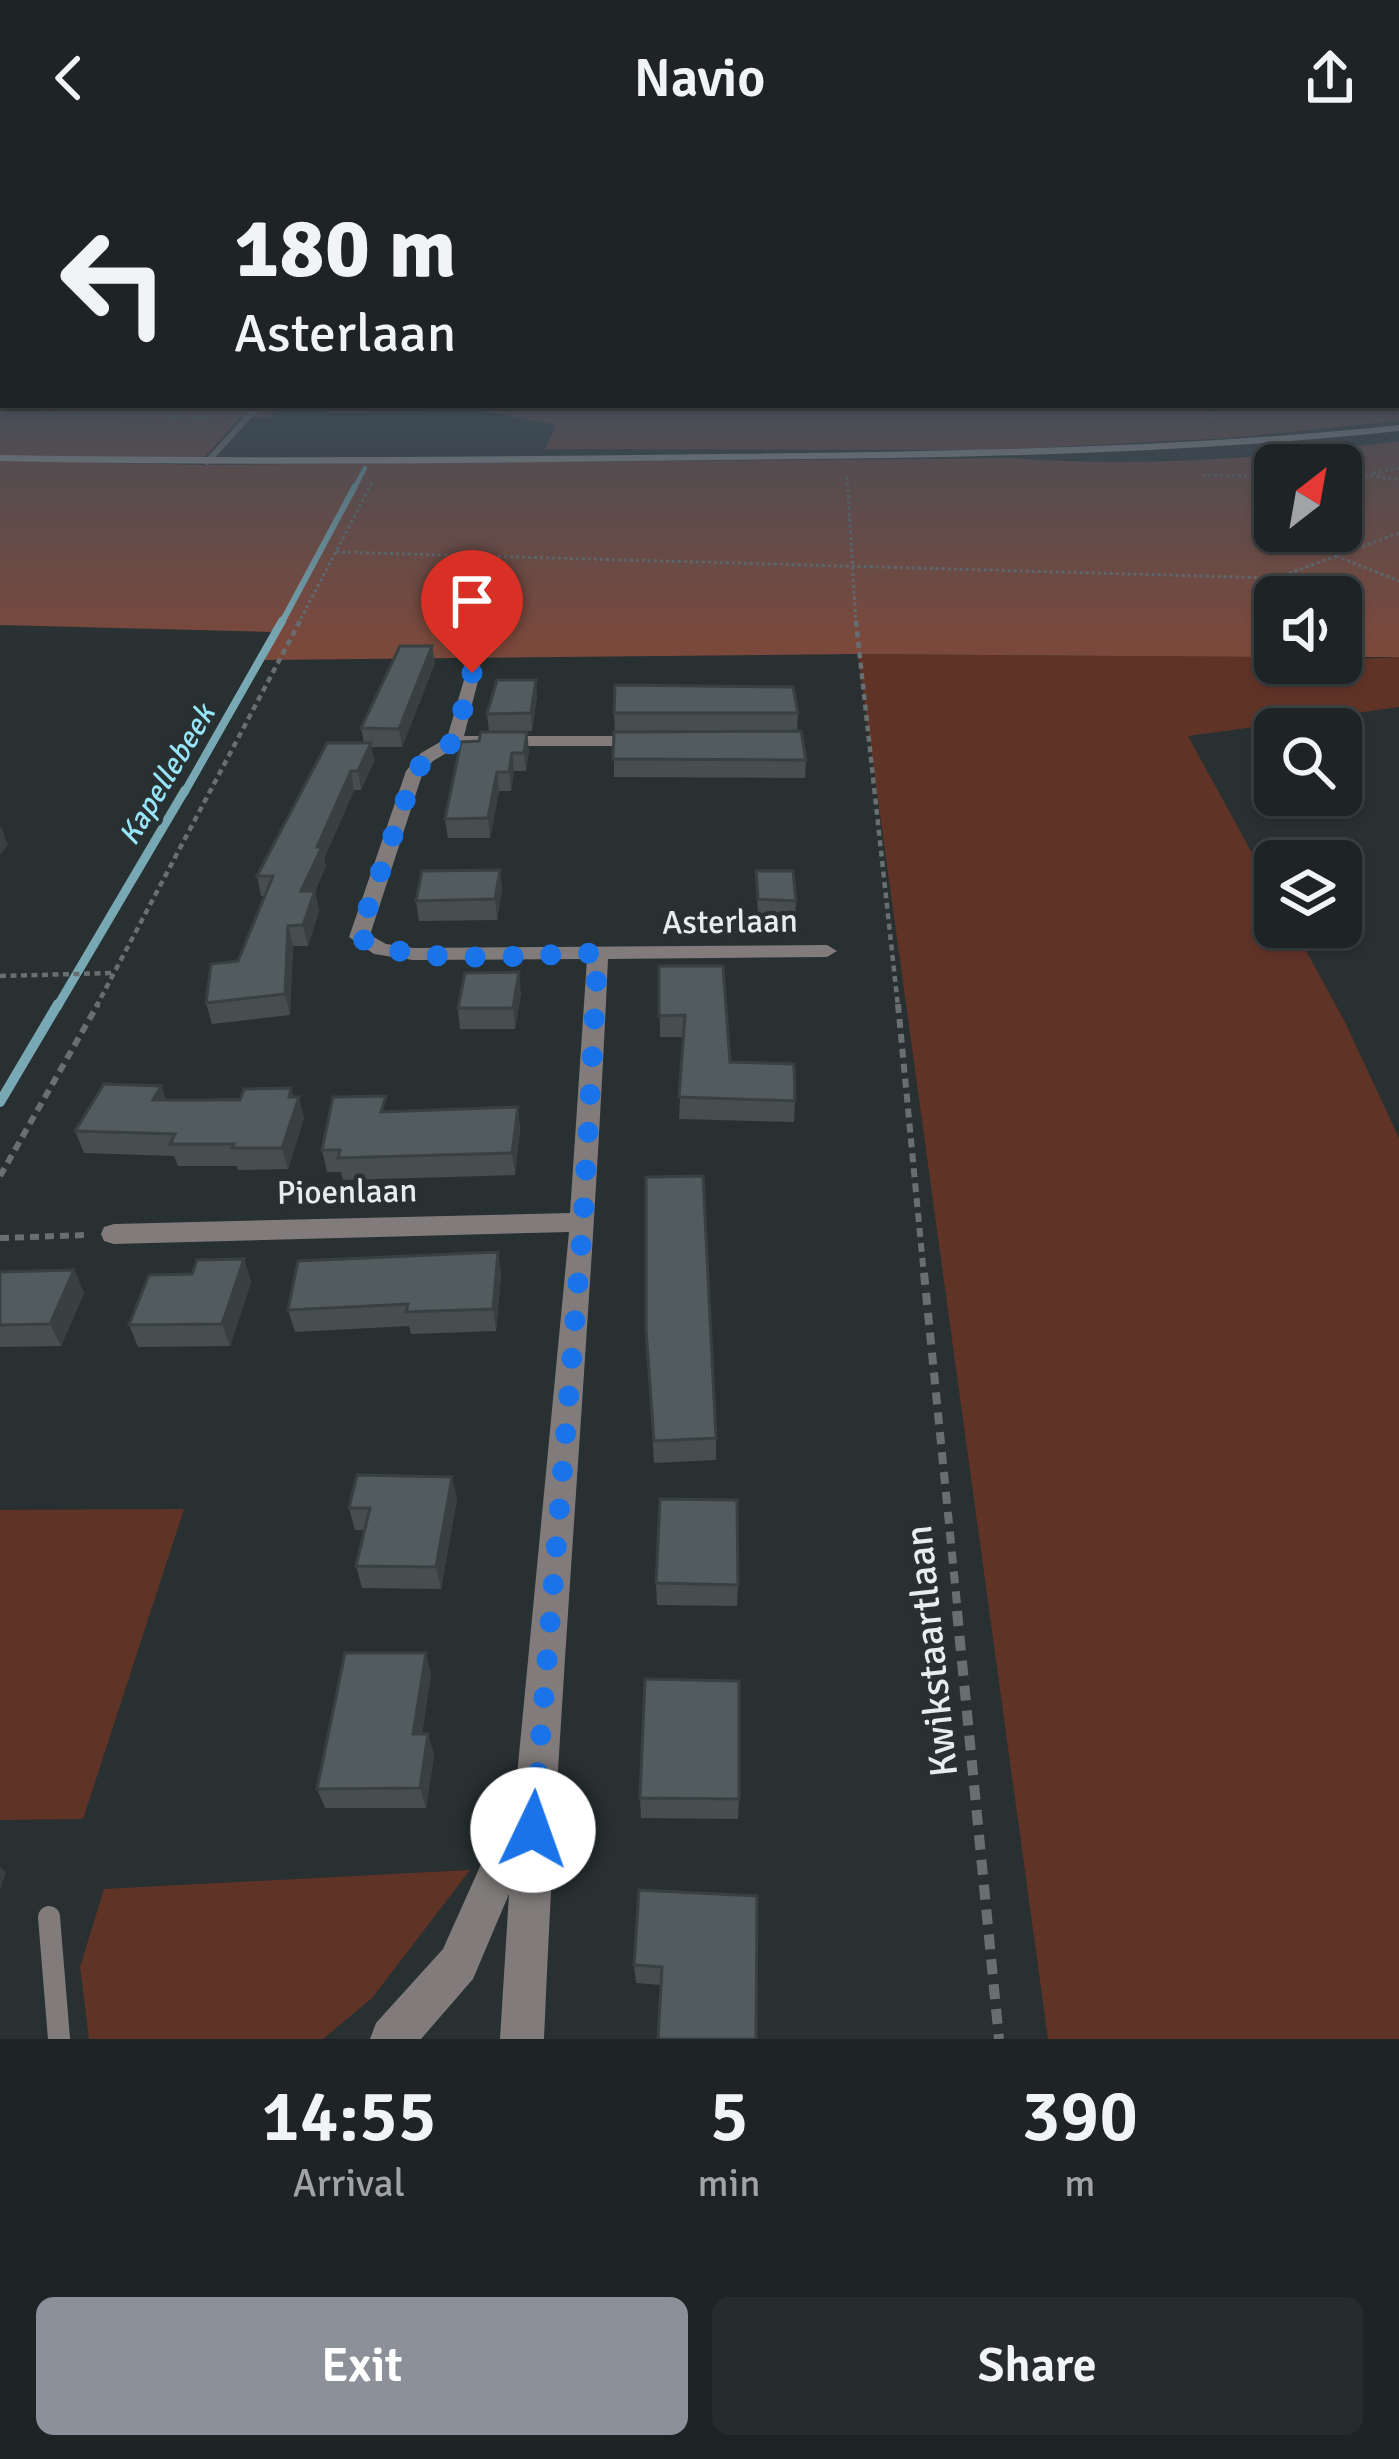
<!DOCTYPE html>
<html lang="en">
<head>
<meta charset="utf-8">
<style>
	body { margin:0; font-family:Signika,sans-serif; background:#262c2e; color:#f1f3f6; height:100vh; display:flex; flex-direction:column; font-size:45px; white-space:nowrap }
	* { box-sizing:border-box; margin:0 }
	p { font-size:39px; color:#a1a4a7 }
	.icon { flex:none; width:66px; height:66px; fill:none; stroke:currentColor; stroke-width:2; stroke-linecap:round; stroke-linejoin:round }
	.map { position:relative; height:1883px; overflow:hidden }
	.details { display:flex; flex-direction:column; background:#1e2426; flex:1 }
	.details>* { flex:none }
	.banner { position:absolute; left:0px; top:0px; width:1401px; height:252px; box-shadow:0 3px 9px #0004,0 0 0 3px #3c4143; background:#1e2426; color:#f1f3f6; overflow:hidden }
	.needle { width:78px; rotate:31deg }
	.fabs { position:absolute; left:1254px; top:288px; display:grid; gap:24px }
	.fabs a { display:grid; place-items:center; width:108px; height:108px; border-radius:18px; background:#1e2426; box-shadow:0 3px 9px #0004,0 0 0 3px #3c4143; font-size:60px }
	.pin { position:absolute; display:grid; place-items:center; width:102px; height:102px; color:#fff; margin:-123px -51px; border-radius:50% 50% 50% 0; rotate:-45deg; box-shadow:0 0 12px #0007 }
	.pin .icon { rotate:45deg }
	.me { position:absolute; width:132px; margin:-66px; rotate:3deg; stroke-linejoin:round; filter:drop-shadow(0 0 9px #0008) }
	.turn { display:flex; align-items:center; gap:42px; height:252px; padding:0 36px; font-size:54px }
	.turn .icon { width:156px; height:156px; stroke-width:2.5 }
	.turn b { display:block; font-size:84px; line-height:102px }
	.eta { display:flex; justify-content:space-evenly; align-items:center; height:204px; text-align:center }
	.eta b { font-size:72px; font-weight:600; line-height:84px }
	.primary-button { display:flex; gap:24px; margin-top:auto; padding:24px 36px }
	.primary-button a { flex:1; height:138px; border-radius:18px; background:#8c9099; color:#fff; font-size:48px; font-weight:600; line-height:138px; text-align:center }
	.primary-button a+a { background:#262c2e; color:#f1f3f6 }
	header { display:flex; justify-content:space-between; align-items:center; height:156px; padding:0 36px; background:#1e2426; font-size:54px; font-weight:600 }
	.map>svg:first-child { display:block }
	.green { fill:#603327 }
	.forest { fill:#7b493c; fill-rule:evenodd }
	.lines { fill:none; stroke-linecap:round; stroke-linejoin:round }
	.stream-far4 { stroke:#78a8b3; stroke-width:4.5 }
	.stream-far3 { stroke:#78a8b3; stroke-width:6 }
	.stream-far2 { stroke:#78a8b3; stroke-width:8 }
	.stream-far1 { stroke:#78a8b3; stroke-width:9 }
	.stream { stroke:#78a8b3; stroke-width:10 }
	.path-far4 { stroke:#686f71; stroke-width:3; stroke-dasharray:3 3; stroke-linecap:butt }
	.path-far3 { stroke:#686f71; stroke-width:4.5; stroke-dasharray:6 4.5; stroke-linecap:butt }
	.path-far2 { stroke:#686f71; stroke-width:6; stroke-dasharray:9 6; stroke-linecap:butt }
	.path-far1 { stroke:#686f71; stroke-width:8; stroke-dasharray:12 8; stroke-linecap:butt }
	.path { stroke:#686f71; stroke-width:10; stroke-dasharray:15 10; stroke-linecap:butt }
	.service-far1 { stroke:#817c7b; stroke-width:6 }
	.service { stroke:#817c7b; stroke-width:22 }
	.minor { fill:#817c7b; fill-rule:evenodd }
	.secondary { fill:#afa9a7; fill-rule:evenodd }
	.wall { fill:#474e50 }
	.shaded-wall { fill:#394041 }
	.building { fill:#525b5d; stroke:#394041; stroke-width:3 }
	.route { stroke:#1a73e8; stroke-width:21; stroke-dasharray:0 37.8 }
	.labels { text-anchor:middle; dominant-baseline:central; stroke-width:9; stroke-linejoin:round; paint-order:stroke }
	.far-water-label { font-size:30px; font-style:italic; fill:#96e5f8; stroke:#283032 }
	.street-label { font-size:33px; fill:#e7eced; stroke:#283032 }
	.near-street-label { font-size:39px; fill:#e7eced; stroke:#283032 }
</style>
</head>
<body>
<header><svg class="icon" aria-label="back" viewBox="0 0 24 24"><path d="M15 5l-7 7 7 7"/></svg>Navio<svg class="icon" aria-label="share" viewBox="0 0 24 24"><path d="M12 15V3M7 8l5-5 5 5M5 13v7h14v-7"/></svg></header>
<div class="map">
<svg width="1399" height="1883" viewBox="0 0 1399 1883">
	<rect width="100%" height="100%" fill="#283032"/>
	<g class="green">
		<polygon points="858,498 1275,501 1275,507 1399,501 1399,551 1188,580 1275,739 1275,771 1293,771 1345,866 1399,982 1399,1883 1048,1883"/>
		<polygon points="184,1353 83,1663 0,1664 0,1354"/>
		<polygon points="470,1714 372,1842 323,1883 89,1883 80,1811 104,1733"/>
	</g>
	<g class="forest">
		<polygon points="0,224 3,249 281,249 269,262 240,262 203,303 0,300"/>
		<polygon points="1399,224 1399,265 1230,282 990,294 545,293 556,269 477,254 330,257 333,249 1398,249"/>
		<path d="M 1399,285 L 1399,501 L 1341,501 L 1341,441 L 1275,441 L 1275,501 L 858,498 L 265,504 L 271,476 L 0,469 L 0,304 L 205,309 L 1012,302 C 1140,312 1272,302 1399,285 ZM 1275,309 L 1341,309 L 1341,375 L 1275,375 Z"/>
	</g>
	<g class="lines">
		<polyline class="stream-far4" points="354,333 365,312"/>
		<polyline class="stream-far3" points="281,468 355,330"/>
		<polyline class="stream-far2" points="184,637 282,465"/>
		<polyline class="stream-far1" points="57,851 185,634"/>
		<polyline class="stream" points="0,946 58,848"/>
		<g class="path-far4">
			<polyline points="1199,249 1219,265"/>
			<polyline points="0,257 218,262"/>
			<polyline points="1281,304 1301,309"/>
			<polyline points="1341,315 1399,324"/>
			<polyline points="1373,317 1399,312"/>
			<polyline points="1202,319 1275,320"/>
			<polyline points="847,321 856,468"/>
			<polyline points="336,396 1276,422 1399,377"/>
			<polyline points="1336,400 1399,425"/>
			<polyline points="298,468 373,325"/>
		</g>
		<g class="path-far3">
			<polyline points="856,465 898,851"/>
			<polyline points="0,820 113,817"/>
			<polyline points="96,851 300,465"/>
		</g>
		<g class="path-far2">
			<polyline points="898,848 924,1120"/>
			<polyline points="0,1020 98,848"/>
			<polyline points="0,1082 86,1079"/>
		</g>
		<polyline class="path-far1" points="924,1117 958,1458"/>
		<polyline class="path" points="957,1455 999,1883"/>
		<polyline class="service-far1" points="207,306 259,249"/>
		<polyline class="service" points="49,1761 59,1883"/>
		<path class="minor" d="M 473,513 L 480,517 L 464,580 L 643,580 L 651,585 L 643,590 L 458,590 L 433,605 L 423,616 L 370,779 L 386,788 L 413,792 L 827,789 L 837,795 L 827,801 L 608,803 C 592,1163 559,1522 544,1883 L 500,1883 L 509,1738 L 473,1823 L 421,1883 L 370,1883 L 376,1867 L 443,1793 L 516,1630 L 569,1076 L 114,1088 L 104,1085 L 101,1078 L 104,1071 L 114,1068 L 570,1057 L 587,803 L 413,804 L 374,798 L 349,781 L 406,615 L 421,597 L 447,582 L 466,517 Z"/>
		<path class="secondary" d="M 1399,269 L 1399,275 C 1173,299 946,302 718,304 C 479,307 239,310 0,305 L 0,299 C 239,303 479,301 718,298 C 946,295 1173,293 1399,269 Z"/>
	</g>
	<g class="wall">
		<polygon points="435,507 402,591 371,591 374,605 361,634 354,634 324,703 326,710 315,735 319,755 308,790 293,790 290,859 212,868 206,847 238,805 265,740 261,740 257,720 364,587 361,572"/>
		<polygon points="537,541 532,575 489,575 487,558"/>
		<polygon points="614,557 798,557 797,575 615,575"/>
		<polygon points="614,576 806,604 805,622 614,621"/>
		<polygon points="479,585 529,594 526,615 514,615 511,635 499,635 490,682 448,682 445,663"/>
		<polygon points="500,714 502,733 497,764 419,765 416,745"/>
		<polygon points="756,715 796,745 795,766 758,763"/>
		<polygon points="659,810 730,906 795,945 794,966 679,963 683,881 660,881"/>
		<polygon points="521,837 515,873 460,873 458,852"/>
		<polygon points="161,930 166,944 293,941 304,962 288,1013 238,1014 237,1010 178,1010 174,1000 84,997 75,975"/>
		<polygon points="518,951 520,973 515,1019 343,1024 341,1016 327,1016 322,994"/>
		<polygon points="498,1096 501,1119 496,1175 411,1178 409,1170 295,1176 288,1154"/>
		<polygon points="244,1103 251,1126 230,1190 138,1191 129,1169 192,1118"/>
		<polygon points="74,1114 84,1137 61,1190 0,1191 0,1116"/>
		<polygon points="646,1174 716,1282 716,1304 654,1307"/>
		<polygon points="457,1343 441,1433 362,1432 356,1410 364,1374 355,1374 349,1352"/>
		<polygon points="656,1427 738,1429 737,1450 657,1449"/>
		<polygon points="431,1518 422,1578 428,1578 434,1599 426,1652 325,1652 317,1633"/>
		<polygon points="640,1642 739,1643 738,1663 641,1662"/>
		<polygon points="639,1734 756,1883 661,1829 636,1827 634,1809"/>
	</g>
	<g class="shaded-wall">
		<polygon points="432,490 435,507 402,591 399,573"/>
		<polygon points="536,524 537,541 532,575 531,557"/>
		<polygon points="527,576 529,594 526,615 524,597"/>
		<polygon points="371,587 374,605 361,634 358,615"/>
		<polygon points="512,597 514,615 511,635 509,616"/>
		<polygon points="351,615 354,634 324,703 326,710 306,755 301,735 317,691"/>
		<polygon points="497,616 499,635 490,682 488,662"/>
		<polygon points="1,670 8,689 0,699 0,671"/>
		<polygon points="500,714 502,733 497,764 495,743"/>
		<polygon points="315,735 319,755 308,790 303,769"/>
		<polygon points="288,770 293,790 290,859 285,838"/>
		<polygon points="519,816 521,837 515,873 513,852"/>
		<polygon points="161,930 168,951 153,944"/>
		<polygon points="291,932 296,950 299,941 304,962 288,1013 282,992"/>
		<polygon points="518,951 520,973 515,1019 512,997"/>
		<polygon points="498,1096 501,1119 496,1175 493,1153"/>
		<polygon points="244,1103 251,1126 230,1190 222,1168"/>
		<polygon points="74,1114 84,1137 61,1190 50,1168"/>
		<polygon points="452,1321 457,1343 441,1433 436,1411"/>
		<polygon points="426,1497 431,1518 419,1599 413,1578"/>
		<polygon points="428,1578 434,1599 426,1652 420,1632"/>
		<polygon points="0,1711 6,1717 0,1733"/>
	</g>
	<g class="building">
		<polygon points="400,490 432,490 399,573 361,572"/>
		<polygon points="497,524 536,524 531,557 487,558"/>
		<polygon points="615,529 793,531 798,557 614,557"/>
		<polygon points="801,575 806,604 613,603 614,576"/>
		<polygon points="481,576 527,576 524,597 512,597 509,616 497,616 488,662 445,663 461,586 479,585"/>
		<polygon points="327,587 371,587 358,615 351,615 317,691 322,691 301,735 315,735 303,769 288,770 285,838 206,847 211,808 238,805 273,720 257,720"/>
		<polygon points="500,714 495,743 416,745 422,715"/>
		<polygon points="756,715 793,715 796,745 758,743"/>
		<polygon points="659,810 723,810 730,906 794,908 795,945 679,941 685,859 659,860"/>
		<polygon points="519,816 513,852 458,852 465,817"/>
		<polygon points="104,928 161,930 153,944 240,944 244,933 291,932 289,941 299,941 282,992 232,992 234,988 170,988 175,978 75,975"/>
		<polygon points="386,940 381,956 518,951 512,997 338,1002 340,994 322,994 333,941"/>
		<polygon points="703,1020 716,1282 654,1285 646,1174 646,1021"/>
		<polygon points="498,1096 493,1153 406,1156 408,1148 288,1154 298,1105"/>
		<polygon points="244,1103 222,1168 129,1169 149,1119 192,1118 197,1104"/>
		<polygon points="74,1114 50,1168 0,1169 0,1116"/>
		<polygon points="357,1319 452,1321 436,1411 356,1410 370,1352 349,1352"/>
		<polygon points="660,1343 737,1344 738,1429 656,1427"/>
		<polygon points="345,1497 426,1497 413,1578 428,1578 420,1632 317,1633"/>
		<polygon points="645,1523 739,1525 739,1643 640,1642"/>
		<polygon points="639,1734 757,1740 756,1883 658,1883 662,1811 634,1809"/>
	</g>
	<linearGradient id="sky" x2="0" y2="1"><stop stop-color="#161a1c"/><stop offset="0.46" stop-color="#424e5a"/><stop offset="1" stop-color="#424e5a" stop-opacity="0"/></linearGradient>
	<rect width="1399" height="488" fill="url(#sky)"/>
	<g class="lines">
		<path class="route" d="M 472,517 L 455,585 L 427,602 L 415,616 L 358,781 C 411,812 534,798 598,797 L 583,1066 L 533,1674"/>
	</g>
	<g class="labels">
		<g class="far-water-label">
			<text transform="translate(167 619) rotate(-59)">Kapellebeek</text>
		</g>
		<g class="street-label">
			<text transform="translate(730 766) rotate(-1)">Asterlaan</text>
			<text transform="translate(347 1036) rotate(-1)">Pioenlaan</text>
		</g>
		<g class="near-street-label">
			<text transform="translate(931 1495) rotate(-96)">Kwikstaartlaan</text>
		</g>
	</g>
</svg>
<div class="fabs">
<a><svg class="needle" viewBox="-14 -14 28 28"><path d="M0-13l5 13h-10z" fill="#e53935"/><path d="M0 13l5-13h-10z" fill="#a1a4a7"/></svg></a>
<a><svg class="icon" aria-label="sound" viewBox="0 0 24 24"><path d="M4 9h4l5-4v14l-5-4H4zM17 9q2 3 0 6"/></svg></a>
<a><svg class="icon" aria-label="search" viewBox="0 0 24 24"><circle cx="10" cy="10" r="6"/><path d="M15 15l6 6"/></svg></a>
<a><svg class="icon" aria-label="layers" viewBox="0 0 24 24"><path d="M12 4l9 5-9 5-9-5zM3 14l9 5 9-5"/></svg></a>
</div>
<div class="pin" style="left:472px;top:517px;background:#d93025"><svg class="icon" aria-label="arrive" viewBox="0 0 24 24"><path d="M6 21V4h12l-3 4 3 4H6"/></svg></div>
<svg class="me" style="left:533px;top:1674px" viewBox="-20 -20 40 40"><circle r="19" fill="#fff"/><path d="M0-13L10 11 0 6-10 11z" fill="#1a73e8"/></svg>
<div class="banner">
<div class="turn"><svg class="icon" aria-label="left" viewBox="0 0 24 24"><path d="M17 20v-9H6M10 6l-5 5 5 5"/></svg><div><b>180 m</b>Asterlaan</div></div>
</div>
</div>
<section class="details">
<div class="eta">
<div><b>14:55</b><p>Arrival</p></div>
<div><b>5</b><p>min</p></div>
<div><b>390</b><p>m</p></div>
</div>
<div class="primary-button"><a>Exit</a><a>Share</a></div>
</section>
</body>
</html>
